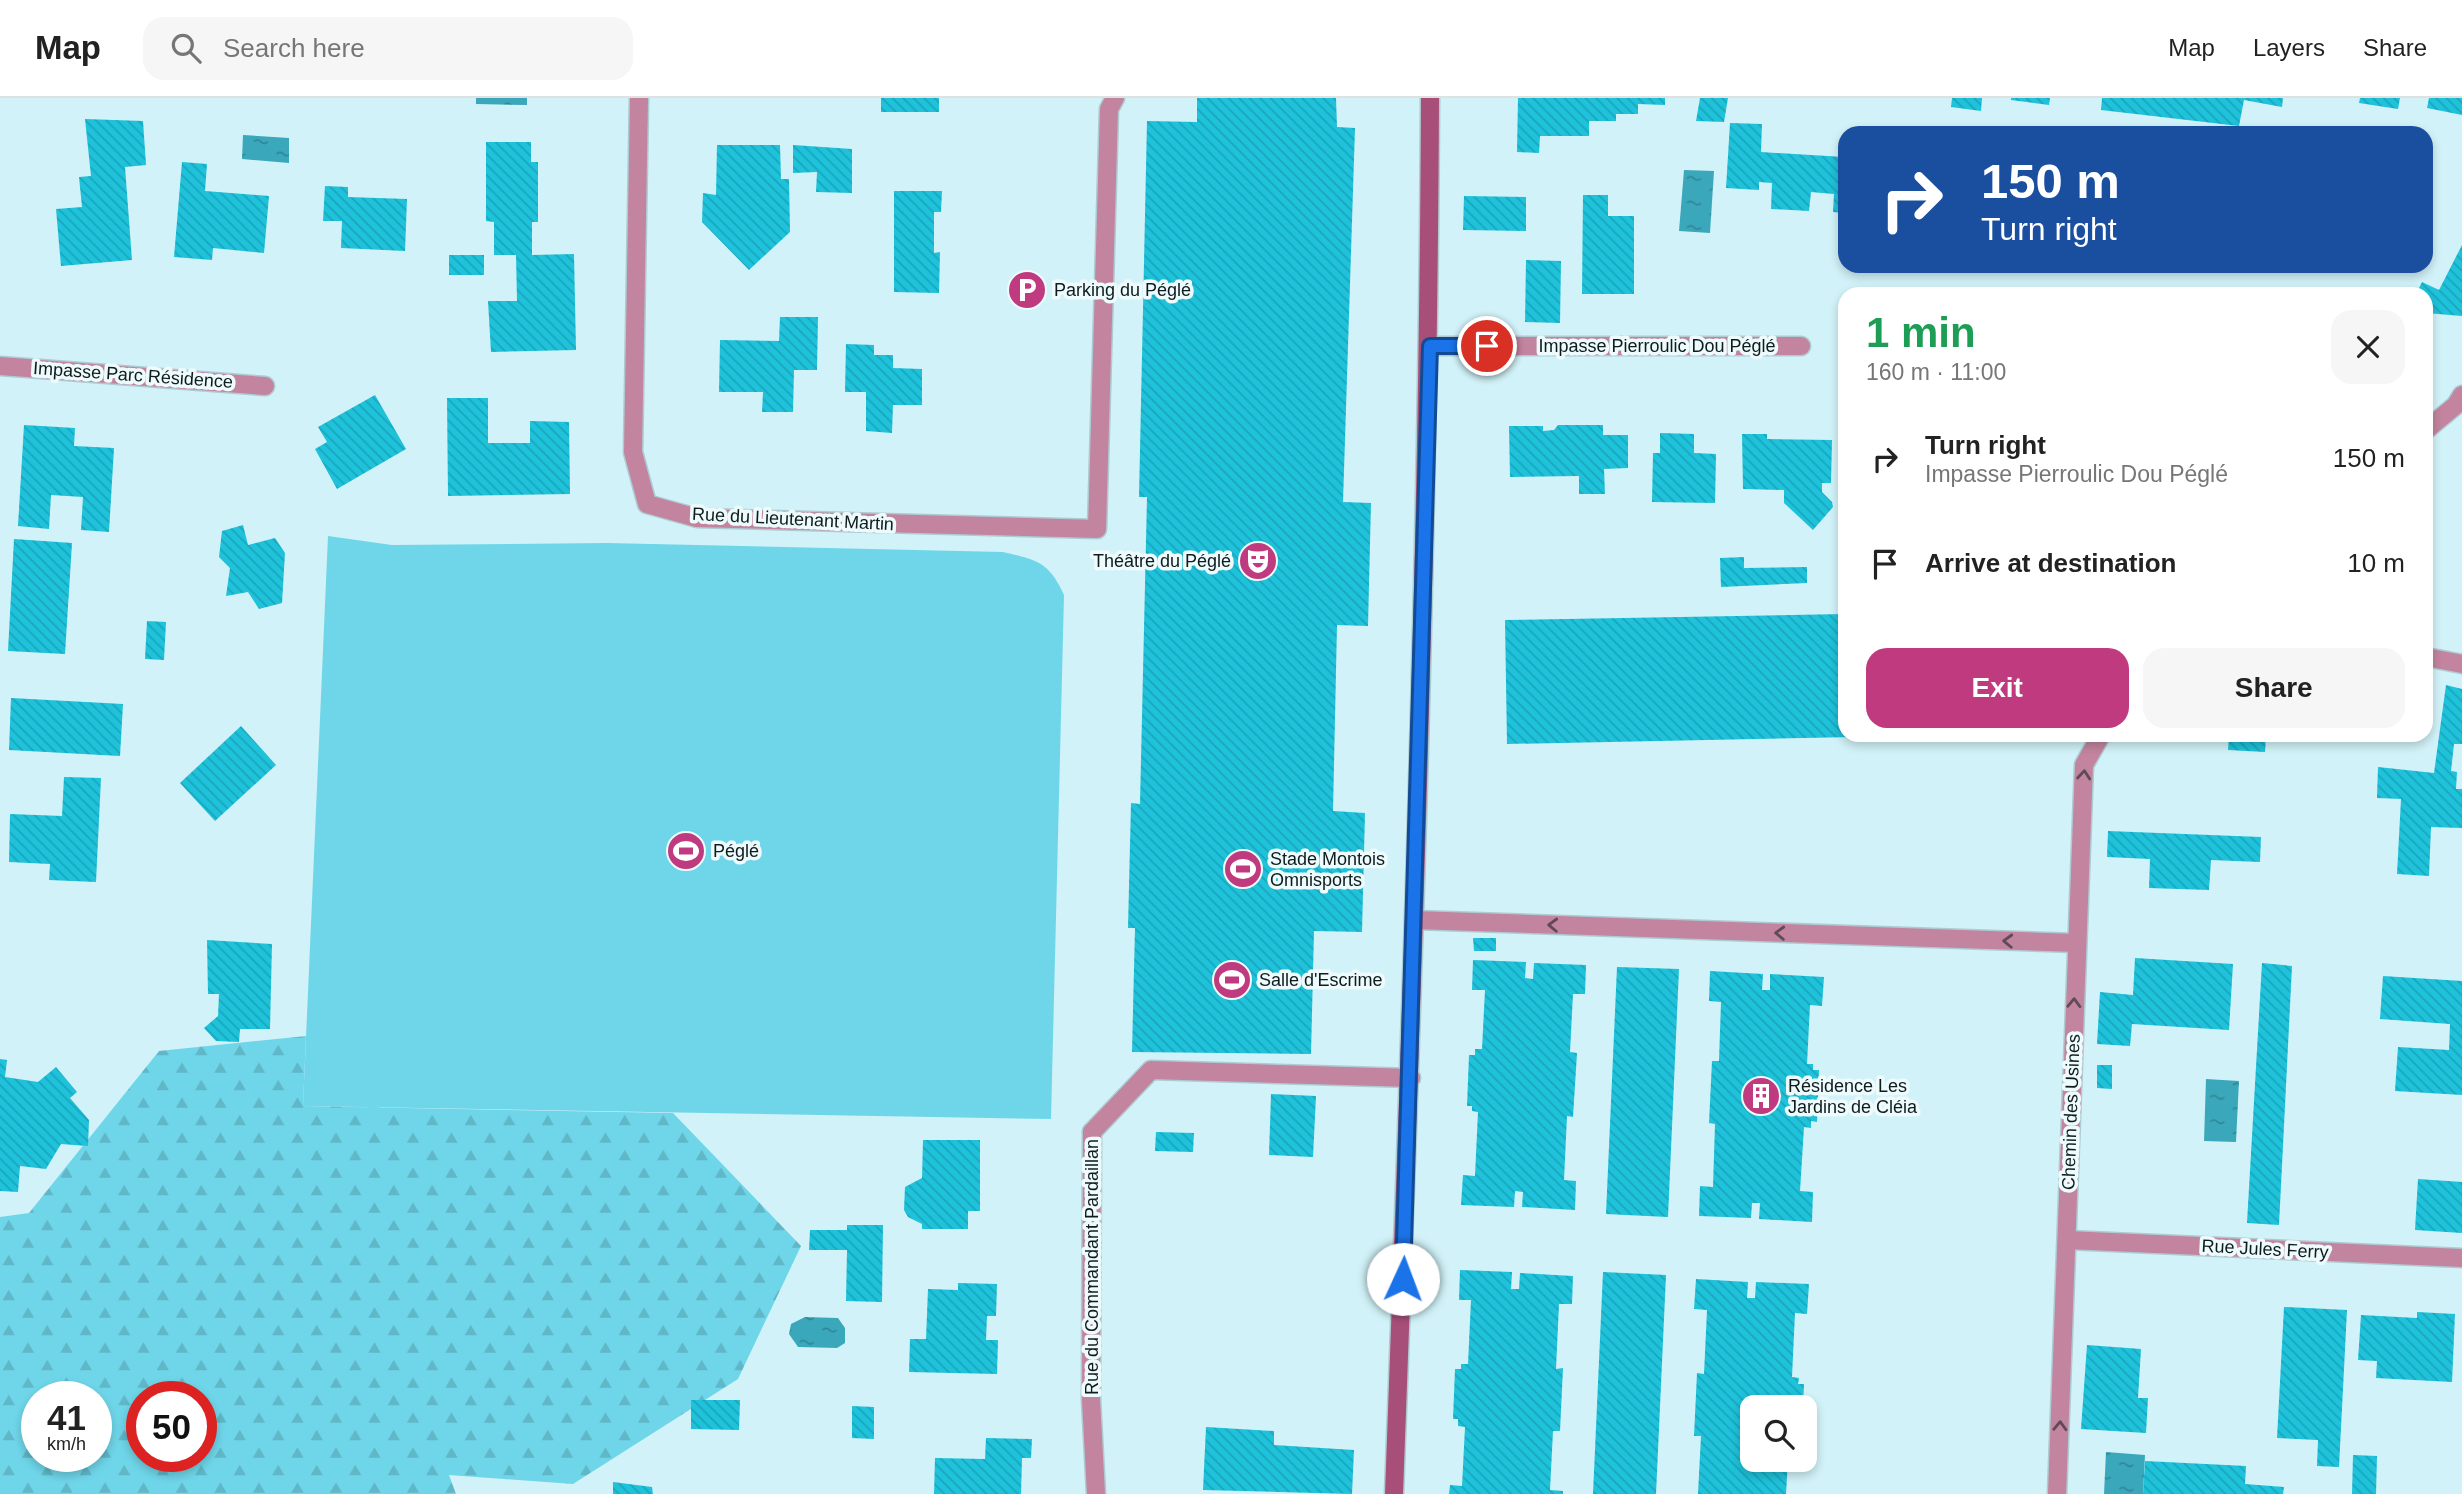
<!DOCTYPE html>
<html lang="en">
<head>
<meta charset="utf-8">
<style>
	body { margin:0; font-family:Helvetica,sans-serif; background:#f6f6f6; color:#222; height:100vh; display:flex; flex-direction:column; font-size:26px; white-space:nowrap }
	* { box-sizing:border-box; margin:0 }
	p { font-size:23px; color:#767676 }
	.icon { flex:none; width:38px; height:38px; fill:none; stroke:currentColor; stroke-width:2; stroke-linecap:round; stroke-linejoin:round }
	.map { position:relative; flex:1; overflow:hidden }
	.details { position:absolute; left:1838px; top:189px; width:595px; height:455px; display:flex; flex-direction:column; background:#fff; border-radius:21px; box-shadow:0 4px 10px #0003 }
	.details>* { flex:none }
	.banner { position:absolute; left:1838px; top:28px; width:595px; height:147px; border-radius:21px; box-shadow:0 4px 10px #0003; background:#1a4fa0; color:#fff; overflow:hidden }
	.controls { position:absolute; left:1740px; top:1297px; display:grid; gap:14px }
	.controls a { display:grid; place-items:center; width:77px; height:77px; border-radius:14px; background:#fff; box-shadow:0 4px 10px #0003; font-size:35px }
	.speed { position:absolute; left:21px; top:1283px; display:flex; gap:14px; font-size:35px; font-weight:700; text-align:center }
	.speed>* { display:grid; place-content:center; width:91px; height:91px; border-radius:50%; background:#fff; box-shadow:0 4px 10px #0003; line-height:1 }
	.speed small { font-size:18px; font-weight:400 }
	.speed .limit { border:10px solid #d22; background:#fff; color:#111 }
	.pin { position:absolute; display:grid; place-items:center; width:60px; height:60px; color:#fff; margin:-30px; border:4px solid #fff; border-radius:50%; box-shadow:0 2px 7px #0007 }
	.me { position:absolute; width:77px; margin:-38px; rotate:2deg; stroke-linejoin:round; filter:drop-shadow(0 0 5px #0008) }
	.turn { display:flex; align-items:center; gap:24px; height:147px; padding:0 28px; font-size:32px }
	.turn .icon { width:91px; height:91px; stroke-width:2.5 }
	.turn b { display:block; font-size:49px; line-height:60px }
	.round { display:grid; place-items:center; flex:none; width:74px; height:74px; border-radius:21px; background:#f6f6f6 }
	.head { display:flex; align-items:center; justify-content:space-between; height:119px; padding:0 28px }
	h1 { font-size:42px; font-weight:600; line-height:52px; color:#1e9e55 }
	.button { display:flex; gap:14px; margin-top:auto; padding:14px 28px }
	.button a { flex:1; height:80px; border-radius:21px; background:#bf3a7e; color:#fff; font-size:28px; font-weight:600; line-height:80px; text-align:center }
	.button a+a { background:#f6f6f6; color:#222 }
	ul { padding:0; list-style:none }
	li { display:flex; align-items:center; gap:21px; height:105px; padding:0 28px }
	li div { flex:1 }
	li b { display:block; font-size:26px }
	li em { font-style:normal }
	header { display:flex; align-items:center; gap:42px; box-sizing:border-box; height:98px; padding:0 35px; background:#fff; border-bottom:2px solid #e0e0e0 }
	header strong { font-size:33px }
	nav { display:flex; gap:38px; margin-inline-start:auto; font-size:24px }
	.search { width:490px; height:63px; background:#f6f6f6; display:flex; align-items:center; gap:18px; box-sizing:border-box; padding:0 24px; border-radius:21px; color:#767676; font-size:26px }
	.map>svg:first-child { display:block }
	.grass { fill:#6fd6e9 }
	.forest { fill:url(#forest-firs); fill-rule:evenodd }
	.water { fill:url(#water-ripples) }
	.building { fill:url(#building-back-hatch) }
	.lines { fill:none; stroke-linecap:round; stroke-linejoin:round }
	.lane-casing { stroke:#aecbd1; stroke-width:21 }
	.street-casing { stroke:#aecbd1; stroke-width:21 }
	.secondary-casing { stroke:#aecbd1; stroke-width:21 }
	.lane { stroke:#c2849e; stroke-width:18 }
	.street { stroke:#c2849e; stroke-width:18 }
	.secondary { stroke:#a84f79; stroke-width:18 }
	.oneway { stroke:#604a57 }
	.route-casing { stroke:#114b97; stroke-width:18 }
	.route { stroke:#1a73e8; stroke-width:12 }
	.labels { text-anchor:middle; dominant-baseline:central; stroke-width:7; stroke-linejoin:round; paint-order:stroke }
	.poi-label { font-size:18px; fill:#0f1b1d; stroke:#eefbfd; text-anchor:start }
	.street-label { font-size:18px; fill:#0f1b1d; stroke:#eefbfd }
</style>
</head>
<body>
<header>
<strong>Map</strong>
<div class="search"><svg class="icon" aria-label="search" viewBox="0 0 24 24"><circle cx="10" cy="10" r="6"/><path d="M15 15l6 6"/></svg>Search here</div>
<nav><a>Map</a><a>Layers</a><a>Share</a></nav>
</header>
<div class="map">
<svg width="2462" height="1396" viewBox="0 0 2462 1396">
	<defs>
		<pattern id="forest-firs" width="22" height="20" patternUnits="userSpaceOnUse" patternTransform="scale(1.75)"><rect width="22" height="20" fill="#6fd6e9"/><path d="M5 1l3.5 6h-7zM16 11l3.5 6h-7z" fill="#5fb7c7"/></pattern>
		<pattern id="water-ripples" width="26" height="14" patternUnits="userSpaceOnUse" patternTransform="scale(1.75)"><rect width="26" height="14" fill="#3aa8ba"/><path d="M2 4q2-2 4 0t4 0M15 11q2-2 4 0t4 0" fill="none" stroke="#2f8897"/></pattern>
		<pattern id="building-back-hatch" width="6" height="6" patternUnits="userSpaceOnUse" patternTransform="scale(1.75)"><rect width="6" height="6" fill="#1ec2da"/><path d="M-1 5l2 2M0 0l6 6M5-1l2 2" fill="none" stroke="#1aa6bb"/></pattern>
	</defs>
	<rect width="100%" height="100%" fill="#d1f2f8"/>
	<path class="grass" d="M 328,438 L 392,447 L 607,445 L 1003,454 C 1037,462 1049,464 1064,497 L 1051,1021 L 303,1008 Z"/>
	<path class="forest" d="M 306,938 L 303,1008 L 673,1015 L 801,1148 L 738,1281 L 573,1386 L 449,1377 L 456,1396 L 0,1396 L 0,1119 L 29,1115 L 159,953 ZM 37,1298 L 96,1298 L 96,1358 L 37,1358 ZM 142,1298 L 201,1298 L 201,1358 L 142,1358 Z"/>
	<g class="water">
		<polygon points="476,0 527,0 527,7 476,6"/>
		<polygon points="243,37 289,40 289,65 242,61"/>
		<polygon points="1684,72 1714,73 1710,135 1679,133"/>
		<polygon points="2206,981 2239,983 2236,1044 2204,1043"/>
		<polygon points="805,1219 838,1220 845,1230 845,1245 837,1250 798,1249 789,1236 791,1226"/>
		<polygon points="2106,1354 2145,1357 2143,1396 2104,1396"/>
	</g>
	<g class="building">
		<rect x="881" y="0" width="58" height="14"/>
		<polygon points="1197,0 1336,0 1337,29 1355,30 1343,404 1371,405 1368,528 1337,527 1333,713 1365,715 1362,834 1314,833 1311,956 1132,954 1135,830 1128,830 1131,705 1140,706 1147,399 1139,399 1147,23 1197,24"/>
		<polygon points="1518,0 1665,0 1665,7 1638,6 1638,16 1616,16 1616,23 1589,23 1589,38 1540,38 1539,55 1517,54"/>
		<polygon points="1700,0 1728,0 1724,24 1696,23"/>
		<polygon points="1952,0 1982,0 1981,13 1951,9"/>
		<polygon points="2011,0 2050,0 2049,7 2011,2"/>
		<polygon points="2102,0 2283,0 2282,9 2244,2 2239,28 2101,12"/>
		<polygon points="2360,0 2400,0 2398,11 2359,5"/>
		<polygon points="2429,0 2462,0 2462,17 2427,10"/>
		<polygon points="85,21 143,23 146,67 125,69 132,162 61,168 56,111 82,109 79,79 91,78"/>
		<polygon points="1730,25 1762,26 1761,54 1844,59 1844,115 1833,114 1834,96 1811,94 1809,113 1771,111 1772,85 1759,84 1759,92 1726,90"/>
		<polygon points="486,44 531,44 531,64 538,64 538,124 532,124 532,157 574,156 576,252 491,254 488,203 517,203 516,157 494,157 494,124 486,123"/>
		<polygon points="717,47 780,47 781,81 789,81 790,134 749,172 702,124 703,95 716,97"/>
		<polygon points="793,47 852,51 852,95 816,94 817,74 793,75"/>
		<polygon points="182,64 207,66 205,93 269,98 264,155 213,150 212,162 174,159"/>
		<polygon points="325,88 348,89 348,99 407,101 405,153 341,150 342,123 323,123"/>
		<polygon points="894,93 942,93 941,114 934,114 934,155 940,154 939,195 894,194"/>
		<polygon points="1583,97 1608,97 1608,118 1634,118 1634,196 1582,196"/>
		<polygon points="1464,98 1526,99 1526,133 1463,132"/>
		<polygon points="2462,147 2462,218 2426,215 2426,196 2416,196 2422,184 2439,192"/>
		<rect x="449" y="157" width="35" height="20"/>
		<polygon points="1526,162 1561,163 1560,225 1525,224"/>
		<polygon points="2155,191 2191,194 2191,196 2155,196"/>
		<polygon points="780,219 818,219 817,272 794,272 793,314 762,314 763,294 719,294 720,242 779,243"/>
		<polygon points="846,246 874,247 874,257 893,257 893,270 922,271 922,307 893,307 892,335 866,333 866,294 845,294"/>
		<polygon points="375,297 406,351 337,391 315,351 327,344 318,329"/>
		<polygon points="447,300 488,300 488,345 530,345 530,323 569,324 570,396 448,398"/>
		<polygon points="24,327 75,330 74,348 114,350 109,434 81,432 83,399 51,397 49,431 18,428"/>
		<polygon points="1558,327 1603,327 1603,337 1628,337 1628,370 1604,371 1605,396 1579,396 1579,378 1510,379 1509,328 1543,328 1543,333 1554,332"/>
		<polygon points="1660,335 1694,336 1694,355 1716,356 1715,405 1652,404 1653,355 1660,355"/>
		<polygon points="1742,336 1767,336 1767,341 1832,342 1831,385 1822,385 1822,394 1832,404 1833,409 1813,432 1784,405 1784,392 1743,391"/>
		<polygon points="243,427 248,447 275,440 285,455 282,505 259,511 248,494 226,498 230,470 219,459 222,433"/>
		<polygon points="14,441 72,445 65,556 8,553"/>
		<polygon points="1744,459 1744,470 1807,469 1807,485 1721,489 1720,460"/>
		<polygon points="1844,516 1844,637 1854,639 1507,646 1505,522"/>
		<polygon points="147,523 166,524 164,562 145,561"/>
		<polygon points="2446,587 2462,591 2462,646 2454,646 2451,673 2457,674 2456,691 2462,691 2462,730 2431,729 2429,778 2397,776 2401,701 2377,700 2378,669 2434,675"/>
		<polygon points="11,600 123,606 120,658 9,652"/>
		<polygon points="241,628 276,667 215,723 180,685"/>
		<polygon points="2229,637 2266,637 2265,654 2228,652"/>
		<polygon points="64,679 101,680 96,784 49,782 50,766 9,764 10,716 62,718"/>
		<polygon points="2108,733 2261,739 2260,764 2211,762 2209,792 2149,790 2150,761 2107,759"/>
		<polygon points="1473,840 1496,840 1496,853 1474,853"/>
		<polygon points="207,842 272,846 270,931 240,931 239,944 216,943 204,930 218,918 219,896 208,896"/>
		<polygon points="2135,860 2233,866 2229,932 2132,926 2130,948 2097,946 2100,894 2133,897"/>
		<polygon points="1473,862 1526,864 1525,880 1533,881 1534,865 1586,867 1585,896 1573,896 1570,954 1577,955 1573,1019 1567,1018 1564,1082 1576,1083 1575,1112 1522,1109 1523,1094 1515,1093 1514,1109 1461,1107 1463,1077 1475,1078 1478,1014 1472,1013 1472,1008 1467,1008 1469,957 1475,957 1475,951 1482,951 1485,892 1472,892"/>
		<polygon points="2262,865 2292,868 2279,1127 2247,1125"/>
		<polygon points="1617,869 1679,871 1668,1119 1606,1116"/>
		<polygon points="1710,873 1763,876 1762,892 1770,892 1770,876 1824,879 1822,908 1810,907 1807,966 1813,966 1813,972 1819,972 1817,1024 1811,1023 1811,1030 1804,1029 1800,1093 1813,1094 1812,1124 1759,1121 1760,1105 1752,1105 1751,1120 1699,1118 1700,1088 1713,1089 1715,1026 1709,1025 1712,963 1719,963 1721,904 1709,903"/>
		<polygon points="2383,878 2462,883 2462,997 2395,993 2398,949 2449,952 2450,926 2380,921"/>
		<polygon points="0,961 7,962 5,979 38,984 56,969 77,994 70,1000 89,1022 88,1048 61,1046 46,1071 20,1068 18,1094 0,1093"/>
		<polygon points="2097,967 2112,967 2112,991 2097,990"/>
		<polygon points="1271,996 1316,998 1313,1059 1269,1057"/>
		<polygon points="1156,1034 1194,1035 1193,1054 1155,1053"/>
		<polygon points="923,1042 980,1042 980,1113 968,1113 968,1131 922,1131 922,1126 908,1119 904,1112 905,1089 922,1080"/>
		<polygon points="2418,1081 2462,1084 2462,1135 2415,1132"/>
		<polygon points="847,1127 883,1127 882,1204 846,1203 847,1152 809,1152 810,1132 847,1132"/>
		<polygon points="1460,1172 1512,1174 1511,1191 1519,1191 1520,1175 1573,1178 1572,1206 1559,1206 1556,1271 1563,1270 1560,1333 1553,1333 1550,1392 1563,1393 1563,1396 1449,1396 1450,1387 1462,1388 1465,1329 1458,1328 1458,1321 1453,1321 1455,1271 1461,1271 1461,1266 1468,1266 1471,1202 1459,1202"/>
		<polygon points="1603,1174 1666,1177 1656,1396 1593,1396"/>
		<polygon points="1696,1181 1748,1184 1747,1200 1755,1200 1756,1184 1809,1186 1807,1216 1795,1215 1792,1279 1799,1280 1798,1286 1804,1286 1803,1309 1752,1309 1752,1362 1788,1362 1786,1396 1698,1396 1701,1338 1694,1338 1697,1275 1704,1276 1707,1212 1694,1211"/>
		<polygon points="958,1185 997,1186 996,1218 987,1218 986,1242 998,1242 997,1276 909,1274 910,1241 926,1241 928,1191 958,1192"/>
		<polygon points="2284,1209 2347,1212 2339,1369 2317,1368 2318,1342 2277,1340"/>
		<polygon points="2417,1214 2455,1216 2452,1284 2376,1280 2377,1263 2358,1262 2361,1217 2417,1220"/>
		<polygon points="2087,1247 2141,1251 2138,1300 2148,1300 2146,1335 2081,1331"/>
		<polygon points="691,1302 740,1302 739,1332 691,1331"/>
		<polygon points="852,1308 874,1309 874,1341 852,1340"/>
		<polygon points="1206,1329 1274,1333 1274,1347 1354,1352 1352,1396 1203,1392"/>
		<polygon points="986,1340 1032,1341 1031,1360 1022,1360 1021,1396 934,1396 935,1360 985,1361"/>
		<polygon points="2353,1357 2377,1358 2376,1396 2352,1396"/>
		<polygon points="2145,1363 2246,1368 2245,1386 2284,1389 2283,1396 2143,1396"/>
		<polygon points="613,1384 652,1389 653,1396 613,1396"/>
	</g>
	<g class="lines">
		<defs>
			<polyline id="lane" points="1092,1034 1151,972 1411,980"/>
			<g id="street">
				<polyline points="639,0 633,354 647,406 697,420 1097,431 1109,11 1115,0"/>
				<polyline points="1430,248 1801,248"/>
				<polyline points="0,268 265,288"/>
				<polyline points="2426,332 2456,307 2462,297"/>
				<polyline points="2426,559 2462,566"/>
				<polyline points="1415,822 2076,845"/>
				<polyline points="1092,1034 1091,1302 1096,1396"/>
				<polyline points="2068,1142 2462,1160"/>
				<polyline points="2057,1396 2084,667 2101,637"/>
			</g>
			<path id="secondary" d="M 1394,1396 C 1411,931 1428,466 1430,0"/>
		</defs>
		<use href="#lane" class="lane-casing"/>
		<use href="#street" class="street-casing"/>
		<use href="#secondary" class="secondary-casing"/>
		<use href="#lane" class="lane"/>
		<use href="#street" class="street"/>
		<use href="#secondary" class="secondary"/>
	</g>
	<defs><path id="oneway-chevron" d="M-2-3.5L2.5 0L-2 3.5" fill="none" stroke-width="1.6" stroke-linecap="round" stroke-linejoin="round" transform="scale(1.75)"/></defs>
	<g class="oneway">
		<use href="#oneway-chevron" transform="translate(2084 677) rotate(-85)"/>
		<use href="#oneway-chevron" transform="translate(1553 827) rotate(-178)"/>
		<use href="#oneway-chevron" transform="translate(1780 835) rotate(-178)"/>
		<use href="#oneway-chevron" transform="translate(2008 843) rotate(-178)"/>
		<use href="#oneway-chevron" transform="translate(2074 905) rotate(-88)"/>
		<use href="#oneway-chevron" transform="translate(2060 1328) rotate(-88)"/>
	</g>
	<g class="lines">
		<defs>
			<polyline id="route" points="1403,1181 1430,248 1487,248"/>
		</defs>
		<use href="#route" class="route-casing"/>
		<use href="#route" class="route"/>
	</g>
	<defs>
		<symbol id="parking-disc" viewBox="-11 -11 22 22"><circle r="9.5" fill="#bf3a7e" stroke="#eefbfd"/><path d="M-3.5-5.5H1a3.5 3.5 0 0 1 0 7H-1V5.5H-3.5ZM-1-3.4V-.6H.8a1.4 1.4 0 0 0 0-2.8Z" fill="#fff"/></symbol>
		<symbol id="theatre-disc" viewBox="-11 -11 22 22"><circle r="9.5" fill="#bf3a7e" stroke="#eefbfd"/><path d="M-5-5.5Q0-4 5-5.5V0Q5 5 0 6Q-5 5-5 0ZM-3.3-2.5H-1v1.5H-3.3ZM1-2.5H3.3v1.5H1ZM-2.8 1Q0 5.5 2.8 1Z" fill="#fff"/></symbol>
		<symbol id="stadium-disc" viewBox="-11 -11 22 22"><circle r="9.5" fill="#bf3a7e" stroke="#eefbfd"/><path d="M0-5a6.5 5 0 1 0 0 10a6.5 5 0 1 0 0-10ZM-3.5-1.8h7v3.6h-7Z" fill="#fff"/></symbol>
		<symbol id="building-disc" viewBox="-11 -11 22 22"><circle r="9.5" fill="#bf3a7e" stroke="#eefbfd"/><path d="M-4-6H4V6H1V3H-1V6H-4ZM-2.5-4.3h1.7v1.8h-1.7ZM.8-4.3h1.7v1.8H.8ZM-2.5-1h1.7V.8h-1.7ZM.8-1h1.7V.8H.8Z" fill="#fff"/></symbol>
	</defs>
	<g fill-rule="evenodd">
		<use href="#parking-disc" x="1005" y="170" width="44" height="44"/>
		<use href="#theatre-disc" x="1236" y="441" width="44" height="44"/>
		<use href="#stadium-disc" x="664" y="731" width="44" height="44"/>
		<use href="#stadium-disc" x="1221" y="749" width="44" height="44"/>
		<use href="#stadium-disc" x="1210" y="860" width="44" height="44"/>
		<use href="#building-disc" x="1739" y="976" width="44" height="44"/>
	</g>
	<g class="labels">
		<g class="poi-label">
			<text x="1054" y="192">Parking du Péglé</text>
			<text x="1231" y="463" text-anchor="end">Théâtre du Péglé</text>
			<text x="713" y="753">Péglé</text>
			<text x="1270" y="761">Stade Montois<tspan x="1270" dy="21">Omnisports</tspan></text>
			<text x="1259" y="882">Salle d'Escrime</text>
			<text x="1788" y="988">Résidence Les<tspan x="1788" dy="21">Jardins de Cléia</tspan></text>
		</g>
		<g class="street-label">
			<text x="1657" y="248">Impasse Pierroulic Dou Péglé</text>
			<text transform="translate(133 277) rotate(4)">Impasse Parc Résidence</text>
			<text transform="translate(793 421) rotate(3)">Rue du Lieutenant Martin</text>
			<text transform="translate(2071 1014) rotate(-88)">Chemin des Usines</text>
			<text transform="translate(2265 1151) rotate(3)">Rue Jules Ferry</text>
			<text transform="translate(1092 1169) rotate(-90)">Rue du Commandant Pardaillan</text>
		</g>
	</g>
</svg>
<div class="controls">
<a><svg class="icon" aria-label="search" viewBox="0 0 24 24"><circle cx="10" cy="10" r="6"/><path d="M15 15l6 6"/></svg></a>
</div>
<div class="speed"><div>41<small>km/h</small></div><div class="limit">50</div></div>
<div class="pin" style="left:1487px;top:248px;background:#d93025"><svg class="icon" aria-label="arrive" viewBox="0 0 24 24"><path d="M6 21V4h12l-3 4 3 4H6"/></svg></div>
<svg class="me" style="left:1403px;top:1181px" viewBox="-20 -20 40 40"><circle r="19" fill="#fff"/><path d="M0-13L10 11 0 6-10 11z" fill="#1a73e8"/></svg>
<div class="banner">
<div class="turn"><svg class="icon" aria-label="right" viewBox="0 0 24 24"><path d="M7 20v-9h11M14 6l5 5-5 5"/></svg><div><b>150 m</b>Turn right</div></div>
</div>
<section class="details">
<div class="head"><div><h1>1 min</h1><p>160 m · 11:00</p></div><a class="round"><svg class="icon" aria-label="close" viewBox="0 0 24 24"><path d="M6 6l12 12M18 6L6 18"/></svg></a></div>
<ul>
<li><svg class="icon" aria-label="right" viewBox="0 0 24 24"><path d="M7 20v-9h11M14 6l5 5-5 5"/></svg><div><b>Turn right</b><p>Impasse Pierroulic Dou Péglé</p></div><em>150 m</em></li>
<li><svg class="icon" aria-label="arrive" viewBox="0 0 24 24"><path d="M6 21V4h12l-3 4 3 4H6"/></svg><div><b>Arrive at destination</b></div><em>10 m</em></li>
</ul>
<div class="button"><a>Exit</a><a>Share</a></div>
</section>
</div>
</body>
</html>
